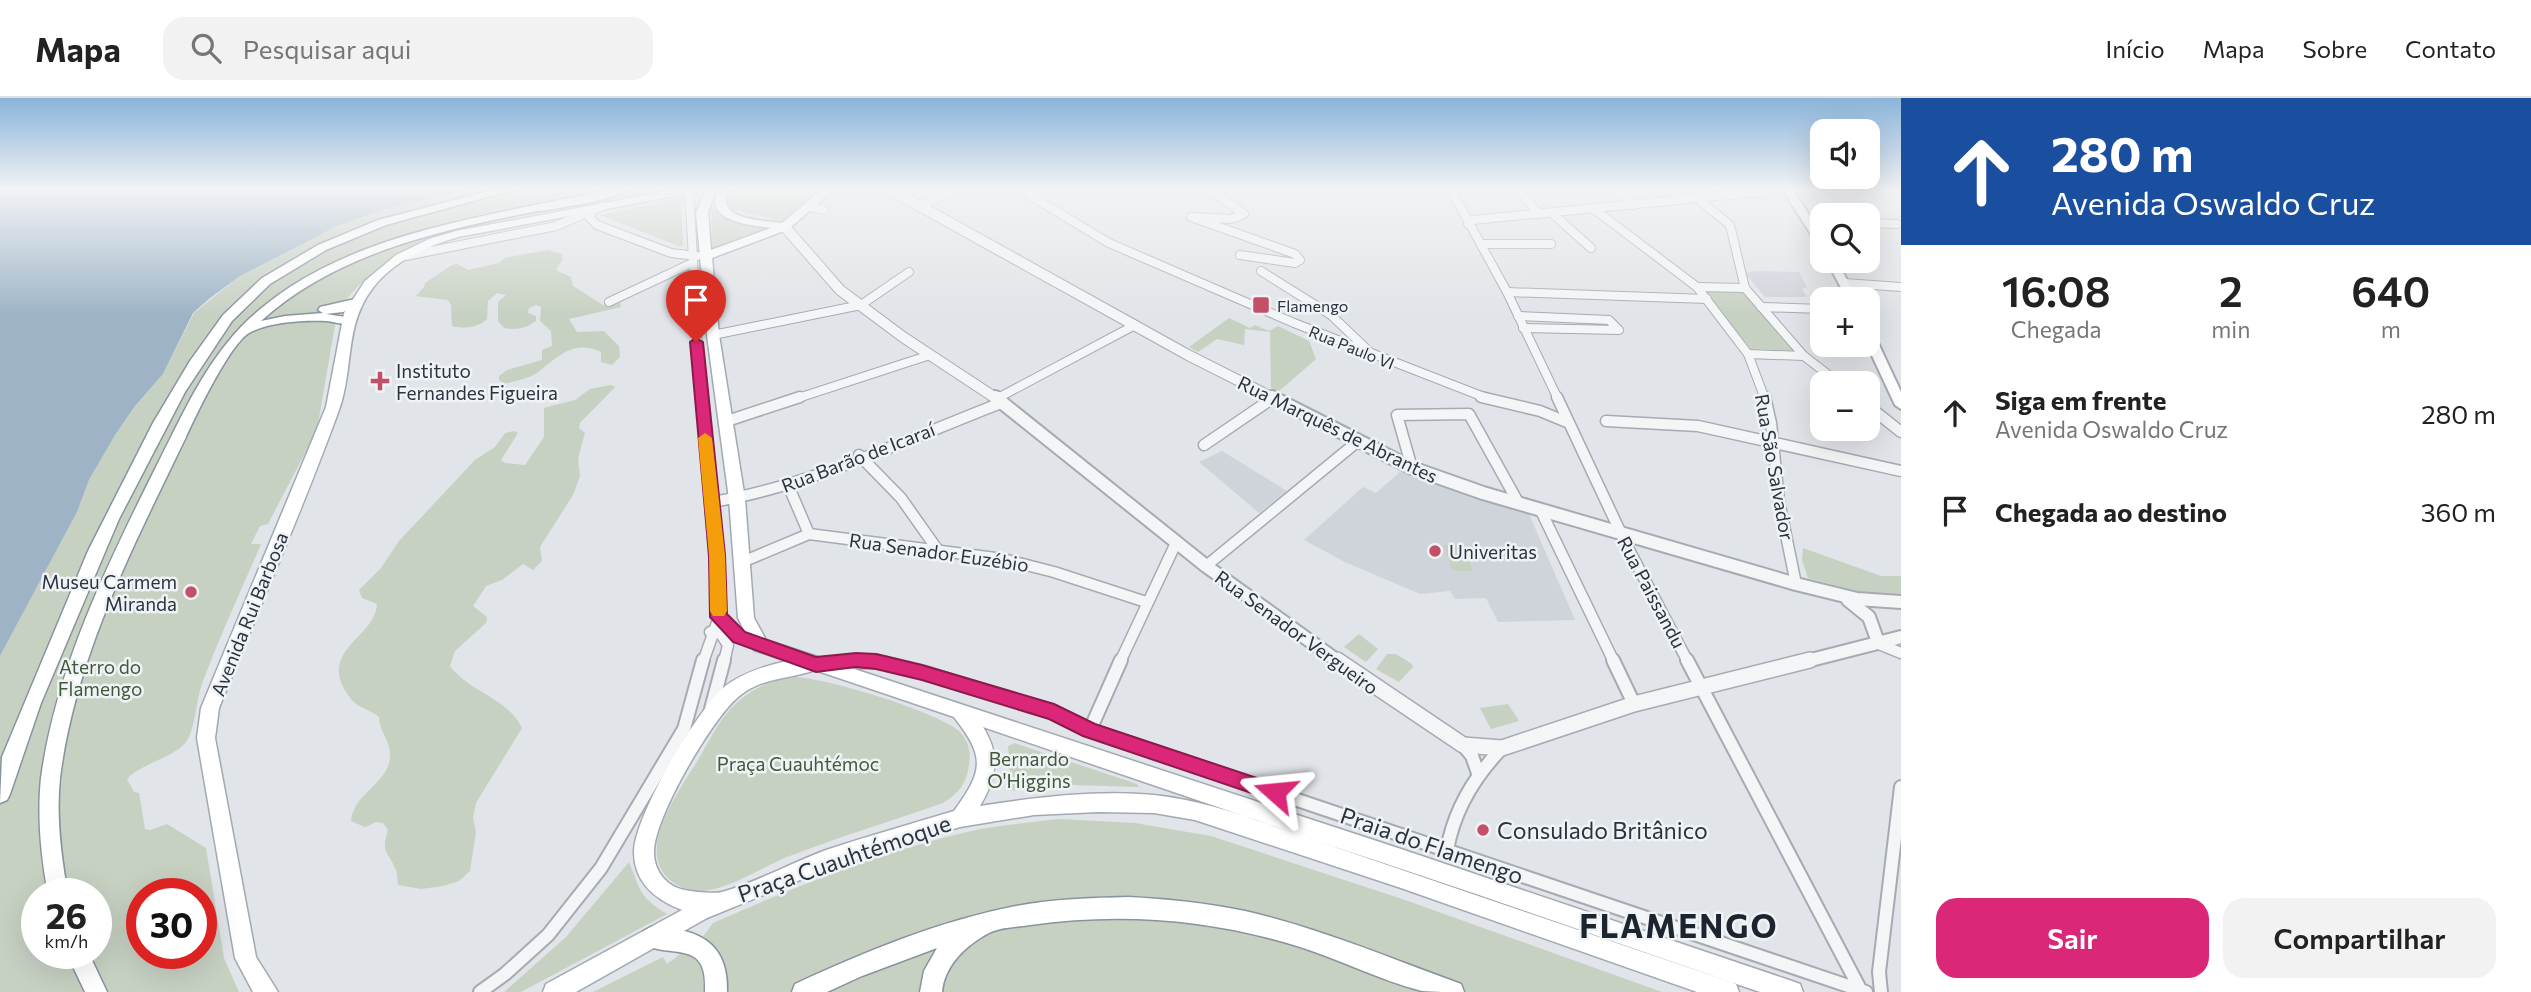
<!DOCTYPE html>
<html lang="pt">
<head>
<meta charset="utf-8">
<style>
	body { margin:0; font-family:Commissioner,sans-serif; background:#f2f2f2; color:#222; height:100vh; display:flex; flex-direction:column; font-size:26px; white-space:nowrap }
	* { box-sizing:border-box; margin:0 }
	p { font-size:23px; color:#767676 }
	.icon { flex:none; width:38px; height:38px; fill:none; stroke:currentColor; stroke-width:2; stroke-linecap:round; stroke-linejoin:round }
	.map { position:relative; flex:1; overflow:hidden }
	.side { display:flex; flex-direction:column; background:#fff; width:630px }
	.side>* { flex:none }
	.guide { background:#1a4fa0; color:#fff; overflow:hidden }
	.fabs { position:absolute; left:1810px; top:21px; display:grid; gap:14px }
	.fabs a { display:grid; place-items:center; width:70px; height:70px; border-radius:14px; background:#fff; box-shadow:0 7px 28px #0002; font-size:35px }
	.speed { position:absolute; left:21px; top:780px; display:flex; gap:14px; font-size:35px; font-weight:700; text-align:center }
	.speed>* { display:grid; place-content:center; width:91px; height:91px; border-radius:50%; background:#fff; box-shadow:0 7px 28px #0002; line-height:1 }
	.speed small { font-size:18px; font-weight:400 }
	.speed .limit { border:10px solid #d22; background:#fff; color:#111 }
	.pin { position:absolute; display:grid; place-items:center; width:60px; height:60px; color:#fff; margin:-72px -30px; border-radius:50% 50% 50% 0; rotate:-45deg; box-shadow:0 0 7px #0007 }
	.pin .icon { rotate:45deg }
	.me { position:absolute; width:77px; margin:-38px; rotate:288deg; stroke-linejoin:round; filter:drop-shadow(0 0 5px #0008) }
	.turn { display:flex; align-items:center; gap:24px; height:147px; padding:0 35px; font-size:32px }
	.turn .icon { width:91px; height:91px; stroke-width:2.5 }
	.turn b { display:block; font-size:49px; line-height:60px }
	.eta { display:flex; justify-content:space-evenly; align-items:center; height:119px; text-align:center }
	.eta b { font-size:42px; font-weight:600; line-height:49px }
	.primary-button { display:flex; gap:14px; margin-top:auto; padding:14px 35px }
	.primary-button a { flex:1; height:80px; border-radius:21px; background:#db2777; color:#fff; font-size:28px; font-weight:600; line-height:80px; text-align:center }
	.primary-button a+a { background:#f2f2f2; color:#222 }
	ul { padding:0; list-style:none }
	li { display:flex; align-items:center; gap:21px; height:98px; padding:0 35px }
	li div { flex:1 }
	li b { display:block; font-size:26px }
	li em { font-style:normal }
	header { display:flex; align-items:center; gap:42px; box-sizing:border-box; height:98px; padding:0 35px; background:#fff; border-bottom:2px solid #e0e0e0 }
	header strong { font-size:33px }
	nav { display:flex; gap:38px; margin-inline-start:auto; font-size:24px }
	.search { width:490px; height:63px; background:#f2f2f2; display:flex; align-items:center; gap:18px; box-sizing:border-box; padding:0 24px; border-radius:21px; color:#767676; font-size:26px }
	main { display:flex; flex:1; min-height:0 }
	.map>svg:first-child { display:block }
	.built { fill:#cfd3da }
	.green { fill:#c7d1c2; fill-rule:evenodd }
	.water { fill:#9eb4c6 }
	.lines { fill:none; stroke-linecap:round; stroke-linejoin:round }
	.minor-far2-casing { stroke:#a6abb2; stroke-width:10 }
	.minor-far1-casing { stroke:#a6abb2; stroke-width:13 }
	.minor-casing { stroke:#a6abb2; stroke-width:16 }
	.tertiary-far2-casing { stroke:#a6abb2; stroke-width:12 }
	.tertiary-far1-casing { stroke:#a6abb2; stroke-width:16 }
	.tertiary-casing { stroke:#a6abb2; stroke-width:18 }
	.secondary-casing { stroke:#a6abb2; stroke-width:4 }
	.primary-casing { stroke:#a1a9b3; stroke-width:3 }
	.trunk-casing { stroke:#89939e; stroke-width:3 }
	.minor-far2 { stroke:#f3f5f7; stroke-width:8 }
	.minor-far1 { stroke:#f3f5f7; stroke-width:10 }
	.minor { stroke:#f3f5f7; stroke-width:12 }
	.tertiary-far2 { stroke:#f3f5f7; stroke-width:10 }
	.tertiary-far1 { stroke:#f3f5f7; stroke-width:12 }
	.tertiary { stroke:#f3f5f7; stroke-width:15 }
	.secondary { fill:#fff; fill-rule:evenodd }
	.primary { fill:#fff; fill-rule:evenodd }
	.trunk { fill:#fff; fill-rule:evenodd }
	.route { fill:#db2777; stroke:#8e194d; stroke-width:2 }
	.slow { fill:#f59e0b }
	.poi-dot { fill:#c44f68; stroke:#f0f3f6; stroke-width:2.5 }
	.labels { text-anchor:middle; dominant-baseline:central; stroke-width:5; stroke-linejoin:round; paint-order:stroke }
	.far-poi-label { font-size:16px; fill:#2a333f; stroke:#f0f3f6; text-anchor:start }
	.far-street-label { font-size:16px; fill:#2a333f; stroke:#f0f3f6 }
	.poi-label { font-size:19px; fill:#2a333f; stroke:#f0f3f6; text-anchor:start }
	.street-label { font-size:19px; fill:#2a333f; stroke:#f0f3f6 }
	.park-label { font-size:19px; fill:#415939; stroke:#f0f3f6 }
	.near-poi-label { font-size:23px; fill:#2a333f; stroke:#f0f3f6; text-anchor:start }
	.near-street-label { font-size:23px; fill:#2a333f; stroke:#f0f3f6 }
	.near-district-label { font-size:32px; font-weight:bold; letter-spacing:2px; fill:#1c242f; stroke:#f0f3f6 }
</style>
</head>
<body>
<header>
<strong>Mapa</strong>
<div class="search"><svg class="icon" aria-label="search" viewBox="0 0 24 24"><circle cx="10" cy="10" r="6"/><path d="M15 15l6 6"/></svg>Pesquisar aqui</div>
<nav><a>Início</a><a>Mapa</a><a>Sobre</a><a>Contato</a></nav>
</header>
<main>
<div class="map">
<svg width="1901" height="894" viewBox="0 0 1901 894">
	<rect width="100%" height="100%" fill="#e1e4e8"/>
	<g class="built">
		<polygon points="1756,173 1799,174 1807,189 1802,191 1807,199 1765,199 1745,175"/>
		<polygon points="1222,353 1287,393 1259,415 1199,364"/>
		<polygon points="1400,374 1528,414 1575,522 1498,524 1486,500 1455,501 1450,493 1420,496 1345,464 1304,442 1363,389 1376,395"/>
	</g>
	<g class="green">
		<path d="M 465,92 L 666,92 L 440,133 L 390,163 L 358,188 L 341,208 L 335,227 L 317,332 L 268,426 L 260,428 L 251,446 L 261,446 C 241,493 219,539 202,586 C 196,603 196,623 189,639 C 180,659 142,664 127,681 L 134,694 L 139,695 L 145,731 L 150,732 L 167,726 L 206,750 L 224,860 L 239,894 L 0,894 L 0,558 L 77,414 L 89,382 L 115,337 L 135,308 L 163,276 L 194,215 L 240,178 L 292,149 L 349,123 L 385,111 ZM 37,796 L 96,796 L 96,856 L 37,856 ZM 142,796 L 201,796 L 201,856 L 142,856 Z"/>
		<polygon points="729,92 816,92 789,121 781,123 729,111 725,107"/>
		<polygon points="681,100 683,147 681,149 600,117"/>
		<path d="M 711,105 C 719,125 748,126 769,130 L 712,150 Z"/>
		<path d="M 548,152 L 562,156 L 563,161 L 556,172 L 571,179 L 573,188 L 603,207 L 620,205 L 621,209 L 569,221 L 577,234 L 604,233 L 619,248 L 620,259 L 612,267 L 601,264 L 601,254 C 573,241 558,259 537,275 C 528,281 514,283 504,286 L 499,282 L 499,278 L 507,272 L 542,262 L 542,252 L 552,248 L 551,233 L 540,223 L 541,209 L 536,207 L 529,210 L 528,215 L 536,218 L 536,223 C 524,231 518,232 504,230 L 498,223 L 498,204 L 506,197 L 497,195 L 488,203 L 487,221 C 478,230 463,231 452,228 L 451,207 L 448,202 L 416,198 L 424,189 L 425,185 L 452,167 L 457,166 L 468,172 L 499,165 L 504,160 Z"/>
		<polygon points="1705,194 1743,194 1794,253 1751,251"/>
		<polygon points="1229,220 1250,230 1255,227 1269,233 1278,228 1309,243 1316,261 1278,294 1271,290 1270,234 1245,231 1244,247 1217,241 1198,254 1189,249"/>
		<path d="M 611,287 L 615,289 L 580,325 L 579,330 L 585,335 L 578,360 L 580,378 L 573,397 L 540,449 L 542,463 L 533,472 L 523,466 L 502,482 L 486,488 L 473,508 L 487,519 L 486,525 L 455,553 L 450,568 C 469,594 508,600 522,630 L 476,705 L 473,719 L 476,734 L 470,773 L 459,783 L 443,788 L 421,791 L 398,787 C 397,782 398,774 395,770 C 387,751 381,756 388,732 L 383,725 L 376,724 L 365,729 L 351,723 C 354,695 387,686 390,660 C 392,644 379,634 379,619 C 371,612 358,610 351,601 C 313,553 376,540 377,506 L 362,500 L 359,492 L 381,470 L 399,443 L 475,362 L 495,349 L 505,335 L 514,333 L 518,335 L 501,362 L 505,365 L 525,367 L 544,339 L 544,310 L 575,302 L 590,291 Z"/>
		<polygon points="1443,447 1462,448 1473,473 1453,473"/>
		<polygon points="1803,450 1881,478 1901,478 1901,498 1864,495 1808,480 1802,462"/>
		<polygon points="1359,536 1378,551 1366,564 1344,549"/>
		<polygon points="1387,556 1396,556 1412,566 1413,569 1399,584 1376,571"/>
		<path d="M 792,579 C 822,578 938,614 959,633 C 969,643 971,654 969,667 C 967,685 958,696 943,705 C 891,723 839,739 787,759 C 763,769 724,794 699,793 C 686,792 674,787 666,778 C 638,747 681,690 698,662 C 710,642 721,617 740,602 C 755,589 773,582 792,579 Z"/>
		<polygon points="1508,606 1519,623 1491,631 1480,610"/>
		<polygon points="1014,645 1137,686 1139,689 1071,687 1007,693 1010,670 1008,648"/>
		<path d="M 1058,721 L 1135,725 L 1211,738 L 1405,802 L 1662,894 L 593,894 L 663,859 L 667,866 L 702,840 L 713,825 C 795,789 880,754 967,734 C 997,727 1028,725 1058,721 Z"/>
		<path d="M 629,764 C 641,793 639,799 667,816 L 521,894 L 504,894 L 566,839 Z"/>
	</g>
	<polygon class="water" points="0,92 465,92 385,111 337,128 240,178 210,200 193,215 163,276 135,308 115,337 89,382 77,414 0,558"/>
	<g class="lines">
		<defs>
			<g id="minor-far2">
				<polyline points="1021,92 1109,145 1294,225 1489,301"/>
				<polyline points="1451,92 1507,194 1558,301"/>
				<polyline points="1519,92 1539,116"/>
				<polyline points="1618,92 1634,107"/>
				<path d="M 689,93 C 694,162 695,232 702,301"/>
				<polyline points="1216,96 1244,116 1231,121 1191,119 1295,156 1300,162 1295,165 1240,157"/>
				<polyline points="1698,101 1730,127 1745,190 1804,258 1839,285"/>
				<polyline points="920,108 955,92"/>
				<polyline points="811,109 824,112"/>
				<polyline points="1594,111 1697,189 1748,256 1765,301"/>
				<polyline points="591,115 590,120 597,127 671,155 697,158"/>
				<polyline points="1552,115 1591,150"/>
				<polyline points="1808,124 1822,124"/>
				<polyline points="1867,125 1897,126"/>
				<polyline points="1468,126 1473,122 1780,92"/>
				<polyline points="1481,146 1551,146"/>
				<polyline points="406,158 556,128 601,109"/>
				<polyline points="1261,173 1331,217 1372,256"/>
				<polyline points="1845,185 1901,189"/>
				<polyline points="1697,189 1745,190"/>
				<polyline points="1507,194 1707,201"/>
				<polyline points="609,204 692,165"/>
				<polyline points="1761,209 1822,211"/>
				<polyline points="1518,218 1609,222 1619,232 1523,230"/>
				<polyline points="713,237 861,207 909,174"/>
				<polyline points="1748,256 1804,258"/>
				<polyline points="795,301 930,257"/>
				<polyline points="996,301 1135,227"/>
			</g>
			<g id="minor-far1">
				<polyline points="702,299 719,519 739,539 760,547"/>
				<polyline points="1481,299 1540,313 1569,325"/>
				<polyline points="1557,299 1626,446 1688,564"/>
				<polyline points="1765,299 1771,325 1779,403 1796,486"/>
				<polyline points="996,301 999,299"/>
				<polyline points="1867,307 1901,334"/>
				<polyline points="1606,323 1698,328 1901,373"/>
				<polyline points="724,324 800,299"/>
				<polyline points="1204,347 1273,300"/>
				<polyline points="859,357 901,400 937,451"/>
				<polyline points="1412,370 1397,317 1469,316 1519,406"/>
				<polyline points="788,387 809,436"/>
				<path d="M 712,404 C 808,389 910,340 1001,305"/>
				<polyline points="1541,413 1614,564"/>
				<polyline points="740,465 809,436 1003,461 1054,474 1146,504"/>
				<polyline points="1206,468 1357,344"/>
				<polyline points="710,534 721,536 728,547 724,564"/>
				<polyline points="1879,546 1901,555"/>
				<polyline points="703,564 719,519"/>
				<polyline points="867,564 878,564"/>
				<polyline points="1120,564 1176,445"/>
			</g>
			<g id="minor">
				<polyline points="1613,562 1634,606"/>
				<polyline points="1687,562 1860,891"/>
				<polyline points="823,566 876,563 922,574 1054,614 1090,632 1866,894"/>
				<polyline points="711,611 724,562"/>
				<polyline points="1090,632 1121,562"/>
				<polyline points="1463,647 1472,658 1478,675"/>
				<path d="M 1447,752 C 1454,712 1474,679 1502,650"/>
				<polyline points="480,894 505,876 548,837 601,770 684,631 703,562"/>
				<polyline points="1881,894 1879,874 1901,689"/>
			</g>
			<g id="tertiary-far2">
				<polyline points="891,92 1188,257 1275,301"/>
				<polyline points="785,129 840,192 903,239 997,301"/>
			</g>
			<g id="tertiary-far1">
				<polyline points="995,299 1206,468 1339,564"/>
				<polyline points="1272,299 1412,370 1483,395 1796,486 1857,501 1901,504"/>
				<polyline points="1848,502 1869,519 1878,544"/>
				<polyline points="1803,564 1901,539"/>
			</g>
			<polyline id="tertiary" points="1337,562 1463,647 1502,650 1634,606 1810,562"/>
			<g id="secondary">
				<polygon points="1783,92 1793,92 1822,137 1822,149 1817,146"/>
				<polygon points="1827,163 1837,163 1857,201 1847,201"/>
				<polygon points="1867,231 1873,234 1901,294 1901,311 1895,307 1867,247"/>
			</g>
			<g id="primary">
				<path d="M 673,92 L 696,92 L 691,95 L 458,139 C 427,148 392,164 372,191 C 344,228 354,271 339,312 C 302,413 259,511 219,610 L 215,640 L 256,859 L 278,894 L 253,894 L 235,860 L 197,640 L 201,610 L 326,309 L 344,215 L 365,183 L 396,157 L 429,141 L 456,133 Z"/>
				<path d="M 706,92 L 716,92 L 708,114 L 711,152 L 771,130 C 749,127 703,123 718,92 L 728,92 C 715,122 762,122 782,125 L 821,92 L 833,92 L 789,131 L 712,160 L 719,237 L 745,401 L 754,520 L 766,542 L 1404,752 L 1792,883 L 1800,886 L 1803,894 L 1760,894 L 983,629 C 1001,657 996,681 980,708 C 1037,699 1096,692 1154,697 C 1213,703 1276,730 1332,748 C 1465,791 1596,838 1728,883 L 1736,886 L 1739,894 L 1697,894 L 1401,790 L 1195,722 L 1154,715 L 1098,714 L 1034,717 L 960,729 L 827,771 L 707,820 L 576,894 L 543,894 L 546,886 L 682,812 C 656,802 634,785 634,754 C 634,719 696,614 723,590 C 741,575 765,568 787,563 L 754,552 L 738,520 L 729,401 L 707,237 L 696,114 ZM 815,572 L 954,619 C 985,659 984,672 954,713 C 911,726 868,738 826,752 C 791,765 757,784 722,794 C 716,796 693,794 685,792 C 667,789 654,773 654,755 C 653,721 711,623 736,601 C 759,579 787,582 815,572 Z"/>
			</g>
			<g id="trunk">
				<polygon points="493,92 513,92 386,127 326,152 270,186 232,223 185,294 119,421 41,605 10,696 7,702 0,705 2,659 88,453 153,325 190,263 223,217 262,180 318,147 378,122"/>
				<path d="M 606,92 L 626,92 C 610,104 550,111 527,115 C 433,134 334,157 261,223 L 285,218 L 323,215 L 318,212 L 320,209 L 355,201 L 359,202 L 359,208 L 343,214 L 326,216 L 352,220 L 352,226 C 344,227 335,224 326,223 C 303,222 269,224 249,235 C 230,246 196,317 186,339 C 134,447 75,559 60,680 C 56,719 61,758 68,796 L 48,796 C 41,759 37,719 41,680 C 56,571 107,467 156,369 C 178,326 197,282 227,245 C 244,223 266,205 290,189 C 385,128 499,117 606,92 Z"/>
				<path d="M 1128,799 C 1168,801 1206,805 1245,813 C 1316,829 1385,858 1453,883 L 1461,886 L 1464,894 C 1451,894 1434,894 1422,893 C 1379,882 1339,861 1297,848 C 1209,821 1121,814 1030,827 C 1018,829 1000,829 989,835 C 966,847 944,868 942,894 L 920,894 L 924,873 L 937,850 L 862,878 L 827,894 L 792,894 L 795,886 C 867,853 939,823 1016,808 C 1053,801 1091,800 1128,799 Z"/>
				<path d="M 651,829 C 696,830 729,843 727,894 L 705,894 C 708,842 675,860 644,847 L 640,840 L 644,833 Z"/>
				<polygon points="67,856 89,856 107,894 85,894"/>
			</g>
		</defs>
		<use href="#minor-far2" class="minor-far2-casing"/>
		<use href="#minor-far1" class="minor-far1-casing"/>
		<use href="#minor" class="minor-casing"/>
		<use href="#tertiary-far2" class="tertiary-far2-casing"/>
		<use href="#tertiary-far1" class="tertiary-far1-casing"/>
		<use href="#tertiary" class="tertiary-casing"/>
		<use href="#secondary" class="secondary-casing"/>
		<use href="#primary" class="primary-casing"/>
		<use href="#trunk" class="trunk-casing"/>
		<use href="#minor-far2" class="minor-far2"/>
		<use href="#minor-far1" class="minor-far1"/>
		<use href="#minor" class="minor"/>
		<use href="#tertiary-far2" class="tertiary-far2"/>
		<use href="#tertiary-far1" class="tertiary-far1"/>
		<use href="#tertiary" class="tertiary"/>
		<use href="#secondary" class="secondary"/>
		<use href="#primary" class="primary"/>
		<use href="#trunk" class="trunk"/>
	</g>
	<linearGradient id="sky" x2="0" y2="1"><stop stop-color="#8ab4da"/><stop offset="0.42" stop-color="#f2f3f5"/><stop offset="1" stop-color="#f2f3f5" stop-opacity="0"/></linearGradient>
	<rect width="1901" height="217" fill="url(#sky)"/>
	<polygon class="route" points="696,240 703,244 725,457 727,516 745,534 816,559 856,555 876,556 922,567 1054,606 1095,626 1281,688 1284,694 1281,700 1275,703 1083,638 1049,621 922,582 876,571 856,569 816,574 733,544 710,519 709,457 690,244"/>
	<polygon class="slow" points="705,335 712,340 725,457 727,513 724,518 713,518 710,513 709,457 698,340"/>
	<g class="poi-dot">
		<rect x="1252" y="198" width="18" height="18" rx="3.5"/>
		<path d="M376.5 272.5h7v7h7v7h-7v7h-7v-7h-7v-7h7z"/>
		<circle cx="1435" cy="453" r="7"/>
		<circle cx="191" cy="494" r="7"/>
		<circle cx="1483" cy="732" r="7"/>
	</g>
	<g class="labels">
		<g class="far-poi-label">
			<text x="1277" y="207">Flamengo</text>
		</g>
		<g class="far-street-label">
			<text transform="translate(1352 249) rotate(22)">Rua Paulo VI</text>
		</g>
		<g class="poi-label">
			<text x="396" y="272">Instituto<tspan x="396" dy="22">Fernandes Figueira</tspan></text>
			<text x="1449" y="453">Univeritas</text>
			<text x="177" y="483" text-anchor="end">Museu Carmem<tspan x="177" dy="22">Miranda</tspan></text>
		</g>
		<g class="street-label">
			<text transform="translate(1338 331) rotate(26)">Rua Marquês de Abrantes</text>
			<text transform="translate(858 359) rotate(-21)">Rua Barão de Icaraí</text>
			<text transform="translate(1775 369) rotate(80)">Rua São Salvador</text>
			<text transform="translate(939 454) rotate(8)">Rua Senador Euzébio</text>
			<text transform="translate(1652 494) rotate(62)">Rua Paissandu</text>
			<text transform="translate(249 516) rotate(-68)">Avenida Rui Barbosa</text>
			<text transform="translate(1297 534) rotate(36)">Rua Senador Vergueiro</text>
		</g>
		<g class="park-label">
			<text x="100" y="568">Aterro do<tspan x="100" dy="22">Flamengo</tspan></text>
			<text x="1029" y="660">Bernardo<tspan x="1029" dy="22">O'Higgins</tspan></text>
			<text x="798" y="665">Praça Cuauhtémoc</text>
		</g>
		<g class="near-poi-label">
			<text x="1497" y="732">Consulado Britânico</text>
		</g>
		<g class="near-street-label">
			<text transform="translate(1432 747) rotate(19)">Praia do Flamengo</text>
			<text transform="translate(844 760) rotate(-19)">Praça Cuauhtémoque</text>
		</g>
		<g class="near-district-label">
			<text x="1679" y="827">FLAMENGO</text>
		</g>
	</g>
</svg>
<div class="fabs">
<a><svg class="icon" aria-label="sound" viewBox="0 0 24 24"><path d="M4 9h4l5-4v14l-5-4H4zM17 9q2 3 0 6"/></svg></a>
<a><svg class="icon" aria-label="search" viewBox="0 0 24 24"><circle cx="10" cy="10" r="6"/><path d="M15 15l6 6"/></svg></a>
<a>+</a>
<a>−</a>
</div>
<div class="speed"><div>26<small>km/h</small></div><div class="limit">30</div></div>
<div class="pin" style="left:696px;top:244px;background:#d93025"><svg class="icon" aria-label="arrive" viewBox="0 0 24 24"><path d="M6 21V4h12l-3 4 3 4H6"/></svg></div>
<svg class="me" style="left:1275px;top:694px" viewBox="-20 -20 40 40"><path d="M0-17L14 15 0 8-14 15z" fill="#db2777" stroke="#fff" stroke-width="4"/></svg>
</div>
<section class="side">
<div class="guide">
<div class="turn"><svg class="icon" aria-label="ahead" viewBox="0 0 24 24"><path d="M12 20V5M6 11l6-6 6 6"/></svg><div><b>280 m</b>Avenida Oswaldo Cruz</div></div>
</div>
<div class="eta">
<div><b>16:08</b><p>Chegada</p></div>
<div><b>2</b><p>min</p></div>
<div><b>640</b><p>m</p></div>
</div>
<ul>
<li><svg class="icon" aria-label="ahead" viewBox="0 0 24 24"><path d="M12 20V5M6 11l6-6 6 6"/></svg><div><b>Siga em frente</b><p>Avenida Oswaldo Cruz</p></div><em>280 m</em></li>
<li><svg class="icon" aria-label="arrive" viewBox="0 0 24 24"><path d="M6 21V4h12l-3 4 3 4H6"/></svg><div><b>Chegada ao destino</b></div><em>360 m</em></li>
</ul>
<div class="primary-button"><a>Sair</a><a>Compartilhar</a></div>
</section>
</main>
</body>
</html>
